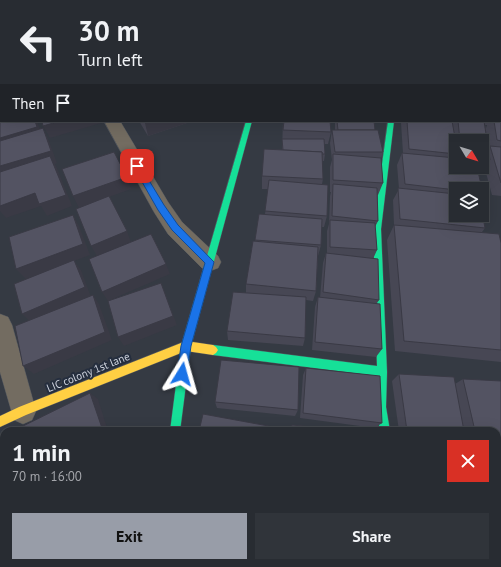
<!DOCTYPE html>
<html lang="en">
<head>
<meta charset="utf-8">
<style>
	body { margin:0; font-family:"PT Sans",sans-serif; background:#30343a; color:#f1f3f6; height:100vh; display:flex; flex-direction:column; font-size:15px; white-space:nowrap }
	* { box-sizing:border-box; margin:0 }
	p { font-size:13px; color:#a5a7ac }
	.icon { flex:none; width:22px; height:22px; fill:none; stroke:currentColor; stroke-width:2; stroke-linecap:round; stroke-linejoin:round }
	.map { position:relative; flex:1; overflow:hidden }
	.sheet { position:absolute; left:0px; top:427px; width:501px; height:140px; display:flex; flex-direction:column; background:#282c32; border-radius:12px 12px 0 0; box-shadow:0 4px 16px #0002,0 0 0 1px #44484d }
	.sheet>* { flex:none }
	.guide { position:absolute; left:0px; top:0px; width:501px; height:122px; box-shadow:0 4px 16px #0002,0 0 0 1px #44484d; background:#282c32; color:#f1f3f6; overflow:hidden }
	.needle { width:26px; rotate:128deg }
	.buttons { position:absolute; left:449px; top:134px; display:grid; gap:8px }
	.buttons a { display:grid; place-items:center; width:40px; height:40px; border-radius:0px; background:#282c32; box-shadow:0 4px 16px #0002,0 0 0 1px #44484d; font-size:20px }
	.pin { position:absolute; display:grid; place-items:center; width:34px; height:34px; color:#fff; margin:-17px; border-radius:8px; box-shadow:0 2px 6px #0006 }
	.me { position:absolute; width:44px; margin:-22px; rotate:8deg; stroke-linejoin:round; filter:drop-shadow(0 0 3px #0008) }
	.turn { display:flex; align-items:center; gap:14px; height:84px; padding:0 12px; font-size:18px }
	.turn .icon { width:52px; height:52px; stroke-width:2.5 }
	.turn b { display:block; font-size:28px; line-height:34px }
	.then { display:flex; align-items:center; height:38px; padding:0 12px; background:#0003; gap:8px; font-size:15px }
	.round { display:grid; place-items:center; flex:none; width:42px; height:42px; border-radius:0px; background:#30343a }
	.summary { display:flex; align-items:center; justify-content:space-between; height:68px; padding:0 12px }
	h1 { font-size:24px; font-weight:700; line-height:30px }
	.cta { display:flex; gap:8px; margin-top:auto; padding:8px 12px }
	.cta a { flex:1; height:46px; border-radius:0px; background:#989da8; color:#111; font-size:16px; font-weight:700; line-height:46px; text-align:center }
	.cta a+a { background:#30343a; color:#f1f3f6 }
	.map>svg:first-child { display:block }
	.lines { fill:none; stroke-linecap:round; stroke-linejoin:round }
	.street-casing { stroke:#51565e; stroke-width:1 }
	.fast-casing { stroke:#51565e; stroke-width:1 }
	.slow-casing { stroke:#51565e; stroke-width:1 }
	.jam-casing { stroke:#51565e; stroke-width:1 }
	.street { fill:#736c61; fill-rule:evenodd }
	.fast { fill:#16e098; fill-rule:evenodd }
	.slow { fill:#ffcf43; fill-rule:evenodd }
	.jam { fill:#f24e42; fill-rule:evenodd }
	.wall { fill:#474754; fill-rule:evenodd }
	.shaded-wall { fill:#3a3a45 }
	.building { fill:#535362; stroke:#3a3a45 }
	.route { fill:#1a73e8; stroke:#114b97 }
	.labels { text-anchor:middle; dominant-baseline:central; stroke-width:4; stroke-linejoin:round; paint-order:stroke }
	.street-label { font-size:11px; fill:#ced3de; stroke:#252e3e }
</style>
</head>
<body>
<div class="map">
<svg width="501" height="567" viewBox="0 0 501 567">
	<rect width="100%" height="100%" fill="#353a43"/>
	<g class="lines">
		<defs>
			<g id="street">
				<rect x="404" y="0" width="12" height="1"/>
				<polygon points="104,121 120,121 168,202 182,222 218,256 221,262 218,268 210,271 202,268 168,234 154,212"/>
				<polygon points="0,314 8,317 12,325 36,411 32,420 23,424 14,420 0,372"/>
				<rect x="392" y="563" width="32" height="4"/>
			</g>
			<g id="fast">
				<polygon points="56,0 64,0 55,1"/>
				<polygon points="246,121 252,121 191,346 180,431 170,431 181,346"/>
				<polygon points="388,121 394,121 381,229 387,372 386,407 390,431 380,431 376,407 377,376 213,355 210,353 208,350 210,347 213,345 377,366 373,229"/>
			</g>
			<g id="slow">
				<polygon points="1,24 1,28 0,29 0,25"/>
				<polygon points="186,341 213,345 216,347 218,350 216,353 213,355 186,351 26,415 0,427 0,416 19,407"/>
				<rect x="151" y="563" width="12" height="4"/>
			</g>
			<rect id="jam" x="289" y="0" width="6" height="1"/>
		</defs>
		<use href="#street" class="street-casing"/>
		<use href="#fast" class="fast-casing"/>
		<use href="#slow" class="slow-casing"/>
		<use href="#jam" class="jam-casing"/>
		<use href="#street" class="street"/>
		<use href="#fast" class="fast"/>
		<use href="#slow" class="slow"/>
		<use href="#jam" class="jam"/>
	</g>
	<g class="wall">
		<polygon points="328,0 367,0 367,1 329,1"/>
		<polygon points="412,0 469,0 468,1 473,1 412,1"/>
		<path d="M 500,12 L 501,14 L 501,196 L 492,195 L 485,169 L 482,172 L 478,172 L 456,189 L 456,215 L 485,228 L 482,232 L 501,243 L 501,362 L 395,351 L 387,240 L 394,225 L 393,200 L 399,189 L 397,165 L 402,153 L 403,153 L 401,123 L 402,121 L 484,121 L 486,128 L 487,125 L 485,125 L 485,121 L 500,121 ZM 456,141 L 482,141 L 482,167 L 456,167 Z"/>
		<polygon points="139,121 193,121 148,136"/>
		<polygon points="283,121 331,132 328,144 324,144 325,154 324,161 322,161 323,179 322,184 327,216 324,227 322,227 321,245 318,256 316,291 313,301 306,300 305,338 303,346 228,340 227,331 246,293 246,284 255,241 259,214 265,214 268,189 262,189 262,176 282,150"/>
		<polygon points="335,121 374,121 375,130 383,152 381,159 383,183 378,195 377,195 378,221 375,227 377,250 373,259 379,300 377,303 382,349 376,357 312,350 315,307 318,297 320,298 323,263 326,253 327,253 327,231 329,224 330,196 331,192 330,192 330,167 332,160 330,143 332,130 335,130"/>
		<polygon points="306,368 382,423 375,428 300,418 303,375"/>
		<polygon points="399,374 455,384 463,379 501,381 501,477 497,476 497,431 399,431 392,381"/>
		<polygon points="215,402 298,410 295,416 217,408"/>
		<rect x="321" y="563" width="84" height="4"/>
		<polygon points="420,563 497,563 500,567 421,567"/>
	</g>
	<g class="shaded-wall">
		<polygon points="0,69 1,69 1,83 0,84"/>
		<polygon points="35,121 37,121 44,140 0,153 0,138"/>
		<polygon points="60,121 108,121 50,138 43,126"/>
		<polygon points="152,121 193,121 148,136 145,123"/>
		<polygon points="43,128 49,141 57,163 55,164 57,168 72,206 47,216 41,206 6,218 0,211 0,206 35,193 66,195 0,181 0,166"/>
		<polygon points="127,177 131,189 79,208 73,196"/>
		<polygon points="73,215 79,226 90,255 74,261 81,270 91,297 32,323 22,314 74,261 26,279 16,269"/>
		<polygon points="127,231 131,242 97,256 91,246"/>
		<polygon points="166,264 170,274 108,301 102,292"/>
		<polygon points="161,283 177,325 124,346 118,337"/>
		<polygon points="93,295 99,304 112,340 34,374 23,366"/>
		<polygon points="90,393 98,399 108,431 103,431"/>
		<polygon points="0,550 4,550 4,563 11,563 12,567 0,567"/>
	</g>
	<g class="building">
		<polygon points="94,0 105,0 106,1 90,1"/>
		<polygon points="372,0 407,0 407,1 373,1"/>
		<rect x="418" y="0" width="37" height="1"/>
		<polygon points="456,0 457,0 473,1 456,1"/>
		<polygon points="478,0 493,0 493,1 484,1"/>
		<rect x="500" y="14" width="1" height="25"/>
		<polygon points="0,42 1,45 1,49 0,49"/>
		<polygon points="0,51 1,53 1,69 0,69"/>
		<rect x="500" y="52" width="1" height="17"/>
		<rect x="500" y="72" width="1" height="20"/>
		<rect x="0" y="88" width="1" height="23"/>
		<rect x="500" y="95" width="1" height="18"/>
		<polygon points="0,115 1,115 1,121 35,121 37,127 0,138"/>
		<polygon points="500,116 501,116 501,141 497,140 494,121 500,121"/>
		<polygon points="42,121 60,121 43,126"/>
		<polygon points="144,121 152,121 145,123"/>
		<polygon points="284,121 330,121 331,132 283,130"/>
		<polygon points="337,121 374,121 375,130 338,130"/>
		<polygon points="407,121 452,121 456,143 456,154 409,149"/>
		<polygon points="458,121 484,121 490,160 482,159 482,141 460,141"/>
		<polygon points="43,128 51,151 0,166 0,141"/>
		<polygon points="332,130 378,130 383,152 335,152"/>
		<polygon points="282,139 324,139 325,154 322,154 322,152 283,150"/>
		<polygon points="490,146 501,147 501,183"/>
		<polygon points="264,149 322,152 323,179 262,176"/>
		<polygon points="114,152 127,177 73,196 62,169"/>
		<polygon points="402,153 456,158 456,167 477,167 482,189 456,189 456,190 405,184"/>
		<polygon points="333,154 381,158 383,183 333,180"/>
		<polygon points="50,156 66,195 39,204 35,193 0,206 0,172"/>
		<polygon points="269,180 328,185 327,216 265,211"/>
		<polygon points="333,184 377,188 378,221 332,216"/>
		<polygon points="398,188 456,194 456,215 482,215 482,212 485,228 400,219"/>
		<polygon points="109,196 127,231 91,246 76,209"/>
		<polygon points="259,214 322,219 321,245 255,240"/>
		<polygon points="73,215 83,244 16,269 9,237"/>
		<polygon points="330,220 375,223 377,250 330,247"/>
		<polygon points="394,225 499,234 501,243 501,350 404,341"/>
		<polygon points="151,234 166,264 102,292 89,259"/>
		<polygon points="253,241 318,247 316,291 246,284"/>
		<polygon points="326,253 378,259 379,300 323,292"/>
		<polygon points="74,260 85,287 22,314 14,284"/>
		<polygon points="161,283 173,316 118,337 108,301"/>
		<polygon points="233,292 306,297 305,338 227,331"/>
		<polygon points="93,295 105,332 23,366 15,326"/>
		<polygon points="318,297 380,304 382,349 315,342"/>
		<polygon points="221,360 299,367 298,410 215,402"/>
		<polygon points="306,368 380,376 382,423 303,413"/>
		<polygon points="399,374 454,377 464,431 407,431"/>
		<polygon points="463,379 501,381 501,473 497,473 497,431 475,431"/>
		<polygon points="90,393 103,431 22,431 21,427"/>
		<polygon points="203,414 285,429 285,431 199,431"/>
		<polygon points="292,425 355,431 291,431"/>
		<rect x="497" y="484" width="4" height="62"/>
		<polygon points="497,557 500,567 431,567 430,563 497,563"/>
		<rect x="189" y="563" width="39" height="4"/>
		<rect x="236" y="563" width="60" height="4"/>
		<polygon points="325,563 405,563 405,567 326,567"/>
	</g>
	<polygon class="route" points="134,164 139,164 164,205 178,225 214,262 191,346 187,374 186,378 182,380 179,378 177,374 181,346 205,263 172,230 158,210 133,166"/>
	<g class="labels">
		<g class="street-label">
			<text transform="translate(88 372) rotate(-22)">LIC colony 1st lane</text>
		</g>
	</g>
</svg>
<div class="buttons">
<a><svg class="needle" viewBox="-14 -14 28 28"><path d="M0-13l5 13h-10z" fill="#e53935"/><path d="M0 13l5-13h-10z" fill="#a5a7ac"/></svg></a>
<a><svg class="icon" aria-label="layers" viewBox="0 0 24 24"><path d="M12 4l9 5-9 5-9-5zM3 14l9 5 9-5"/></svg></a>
</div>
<div class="pin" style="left:137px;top:166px;background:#d93025"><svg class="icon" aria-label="arrive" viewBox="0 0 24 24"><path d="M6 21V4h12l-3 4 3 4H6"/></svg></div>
<svg class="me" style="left:182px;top:374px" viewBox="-20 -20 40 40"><path d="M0-17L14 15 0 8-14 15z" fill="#1a73e8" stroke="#fff" stroke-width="4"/></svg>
<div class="guide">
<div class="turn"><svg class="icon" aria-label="left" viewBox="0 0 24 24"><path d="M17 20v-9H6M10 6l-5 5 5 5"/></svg><div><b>30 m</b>Turn left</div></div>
<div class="then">Then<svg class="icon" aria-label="arrive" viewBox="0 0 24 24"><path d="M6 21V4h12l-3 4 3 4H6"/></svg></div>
</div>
<section class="sheet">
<div class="summary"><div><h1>1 min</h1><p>70 m · 16:00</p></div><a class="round" style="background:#d93025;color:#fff"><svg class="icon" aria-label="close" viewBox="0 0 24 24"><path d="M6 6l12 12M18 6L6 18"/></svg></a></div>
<div class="cta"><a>Exit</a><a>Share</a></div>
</section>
</div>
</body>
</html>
